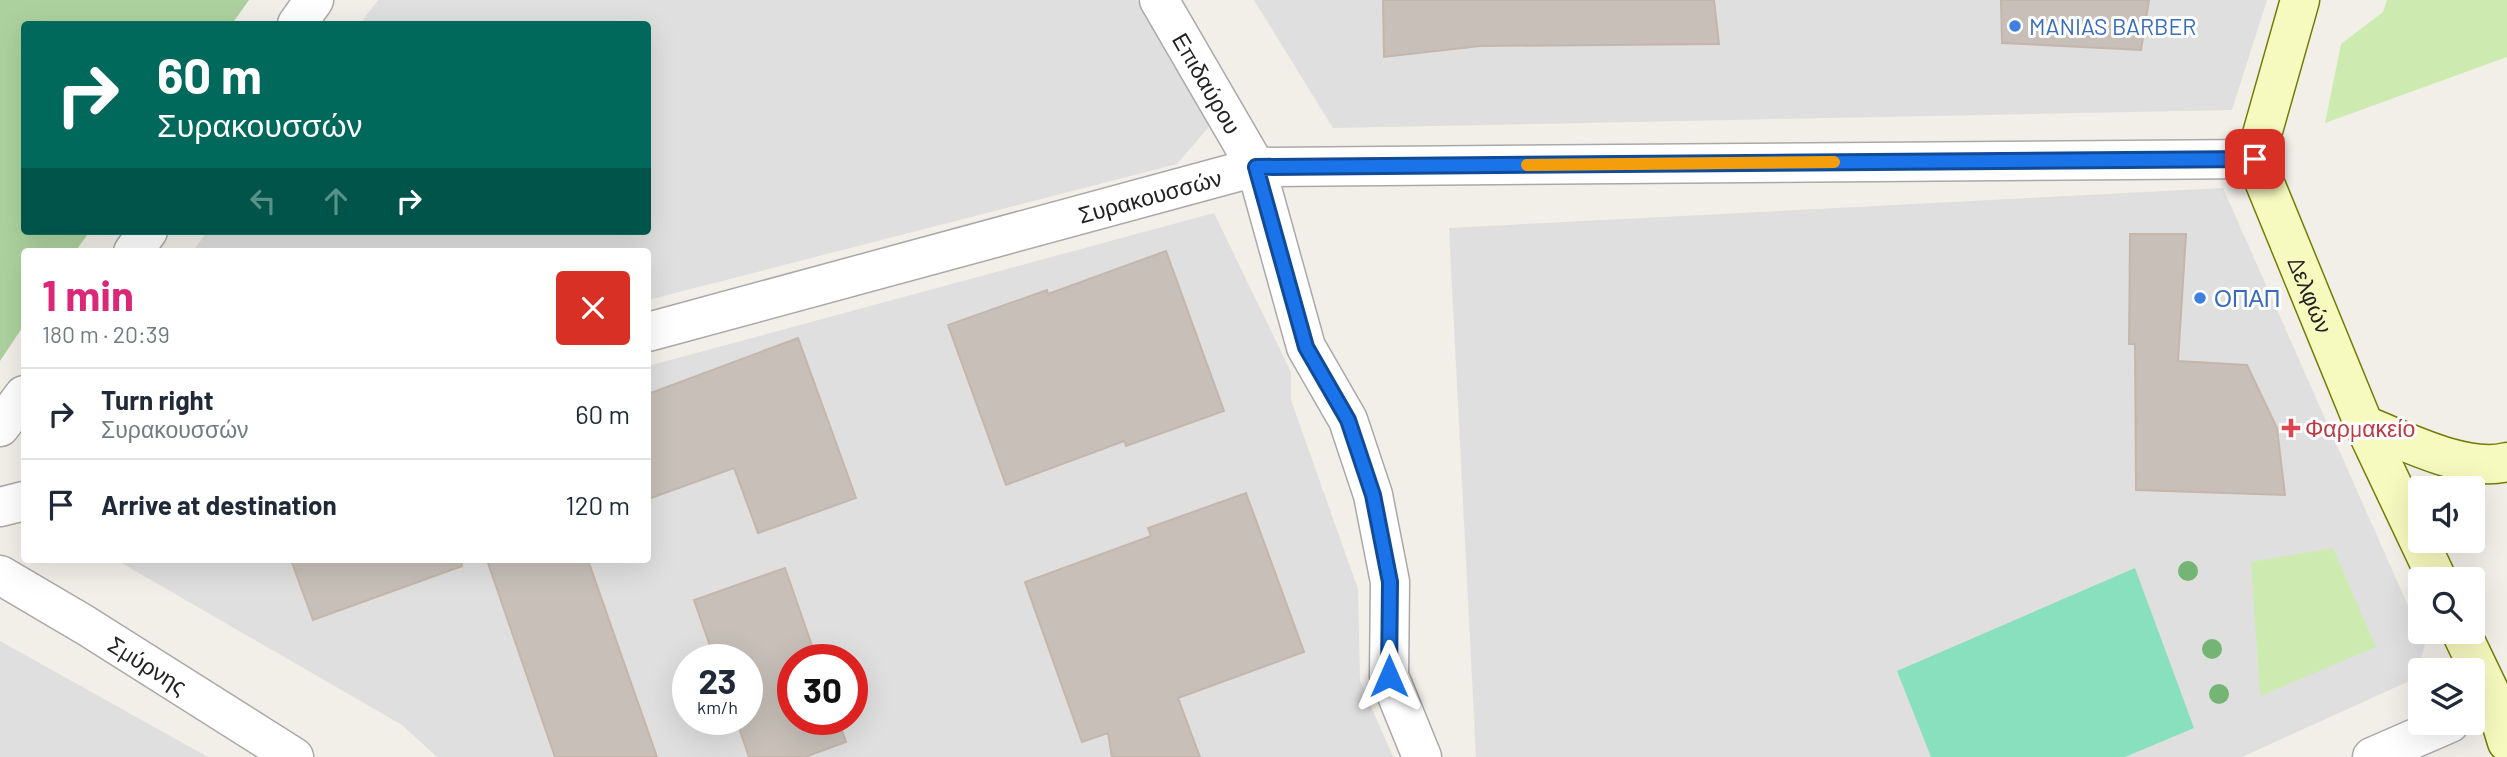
<!DOCTYPE html>
<html lang="en">
<head>
<meta charset="utf-8">
<style>
	body { margin:0; font-family:Barlow,sans-serif; background:#f6f6f7; color:#1f2937; height:100vh; display:flex; flex-direction:column; font-size:26px; white-space:nowrap }
	* { box-sizing:border-box; margin:0 }
	p { font-size:23px; color:#747a83 }
	.icon { flex:none; width:38px; height:38px; fill:none; stroke:currentColor; stroke-width:2; stroke-linecap:round; stroke-linejoin:round }
	.map { position:relative; flex:1; overflow:hidden }
	.details { position:absolute; left:21px; top:248px; width:630px; height:315px; display:flex; flex-direction:column; background:#fff; border-radius:7px; box-shadow:0 7px 28px #0002 }
	.details>* { flex:none }
	.top-card { position:absolute; left:21px; top:21px; width:630px; height:214px; border-radius:7px; box-shadow:0 7px 28px #0002; background:#00695c; color:#fff; overflow:hidden }
	.tools { position:absolute; left:2408px; top:476px; display:grid; gap:14px }
	.tools a { display:grid; place-items:center; width:77px; height:77px; border-radius:7px; background:#fff; box-shadow:0 7px 28px #0002; font-size:35px }
	.speed { position:absolute; left:672px; top:644px; display:flex; gap:14px; font-size:35px; font-weight:700; text-align:center }
	.speed>* { display:grid; place-content:center; width:91px; height:91px; border-radius:50%; background:#fff; box-shadow:0 7px 28px #0002; line-height:1 }
	.speed small { font-size:18px; font-weight:400 }
	.speed .limit { border:10px solid #d22; background:#fff; color:#111 }
	.pin { position:absolute; display:grid; place-items:center; width:60px; height:60px; color:#fff; margin:-30px; border-radius:14px; box-shadow:0 4px 10px #0006 }
	.me { position:absolute; width:77px; margin:-38px; rotate:0deg; stroke-linejoin:round; filter:drop-shadow(0 0 5px #0008) }
	.turn { display:flex; align-items:center; gap:24px; height:147px; padding:0 21px; font-size:32px }
	.turn .icon { width:91px; height:91px; stroke-width:2.5 }
	.turn b { display:block; font-size:49px; line-height:60px }
	.lanes { display:flex; align-items:center; height:66px; padding:0 21px; background:#0003; justify-content:center; gap:35px; direction:ltr }
	.lanes .off { opacity:.35 }
	.round { display:grid; place-items:center; flex:none; width:74px; height:74px; border-radius:7px; background:#f6f6f7 }
	.headline { display:flex; align-items:center; justify-content:space-between; height:119px; padding:0 21px }
	h1 { font-size:42px; font-weight:700; line-height:52px; color:#db2777 }
	ul { padding:0; list-style:none }
	li { display:flex; align-items:center; gap:21px; height:91px; padding:0 21px; border-top:2px solid #e0e1e3 }
	li div { flex:1 }
	li b { display:block; font-size:26px }
	li em { font-style:normal }
	.map>svg:first-child { display:block }
	.residential { fill:#e0dfdf; fill-rule:evenodd }
	.grass { fill:#cdebb0 }
	.forest { fill:#add19e }
	.pitch { fill:#88e0be }
	.building { fill:#c7bfb8; stroke:#c4b6ab; stroke-width:2 }
	.lines { fill:none; stroke-linecap:round; stroke-linejoin:round }
	.minor-casing { stroke:#a9a9a9; stroke-width:41 }
	.secondary-casing { stroke:#707d05; stroke-width:41 }
	.minor { stroke:#fff; stroke-width:38 }
	.secondary { stroke:#f7fabf; stroke-width:38 }
	.tree { fill:#74b475 }
	.route-casing { stroke:#114b97; stroke-width:18 }
	.route { stroke:#1a73e8; stroke-width:12 }
	.slow { stroke:#f59e0b; stroke-width:12 }
	.shop-dot { fill:#3f7fe0; stroke:#fff; stroke-width:2.5 }
	.health-dot { fill:#e0444e; stroke:#fff; stroke-width:2.5 }
	.labels { text-anchor:middle; dominant-baseline:central; stroke-width:6; stroke-linejoin:round; paint-order:stroke }
	.shop-label { font-size:23px; fill:#366cbe; stroke:#fff; text-anchor:start }
	.street-label { font-size:23px; fill:#222; stroke:#fff }
	.health-label { font-size:23px; fill:#be3a42; stroke:#fff; text-anchor:start }
</style>
</head>
<body>
<div class="map">
<svg width="2507" height="757" viewBox="0 0 2507 757">
	<rect width="100%" height="100%" fill="#f2efe9"/>
	<g class="residential">
		<polygon points="378,0 1137,0 1214,121 1177,164 648,300 648,252 192,252 208,231 648,231 648,24 360,24"/>
		<polygon points="1254,0 2267,0 2232,110 1333,128"/>
		<polygon points="2223,188 2425,644 2416,678 2242,757 1476,757 1449,228"/>
		<path d="M 1214,213 L 1291,372 L 1291,400 L 1358,589 L 1360,681 L 1393,757 L 437,757 L 402,725 L 118,561 L 648,560 L 648,366 ZM 688,660 L 747,660 L 747,719 L 688,719 ZM 793,660 L 852,660 L 852,719 L 793,719 Z"/>
		<polygon points="0,641 208,757 0,757"/>
	</g>
	<g class="grass">
		<polygon points="2387,0 2507,0 2507,57 2325,123 2341,44 2383,12"/>
		<polygon points="2333,548 2376,647 2260,696 2251,562"/>
	</g>
	<polygon class="forest" points="0,0 249,0 232,24 24,24 24,231 90,231 75,252 24,252 24,325 0,361"/>
	<polygon class="pitch" points="2135,568 2194,728 2125,757 1931,757 1897,671"/>
	<g class="building">
		<polygon points="1383,0 1714,0 1719,44 1480,46 1384,57"/>
		<polygon points="2001,0 2149,0 2141,50 2002,43"/>
		<polygon points="2130,234 2186,234 2178,361 2247,365 2277,428 2285,495 2136,490 2135,344 2129,344"/>
		<polygon points="1166,251 1224,411 1126,446 1124,441 1006,485 948,325 1047,290 1048,294"/>
		<polygon points="798,338 856,498 758,533 734,468 648,499 648,394"/>
		<polygon points="1246,493 1304,652 1178,698 1200,757 1112,757 1108,733 1082,742 1025,582 1151,536 1148,528"/>
		<polygon points="291,560 461,560 462,566 313,620"/>
		<polygon points="487,560 588,560 657,757 555,757"/>
		<polygon points="785,568 817,660 793,660 793,719 838,719 846,742 805,757 749,757 736,719 747,719 747,660 715,660 694,600"/>
	</g>
	<g class="lines">
		<defs>
			<g id="minor">
				<path id="s1" d="M 1159,0 L 1256,167 L 1306,347 L 1348,420 L 1373,495 L 1390,582 L 1389,676 L 1422,757"/>
				<polyline points="297,24 314,0"/>
				<polyline points="133,252 148,231"/>
				<path id="s2" d="M 648,332 L 1256,167 L 2255,159"/>
				<polyline points="0,427 24,395"/>
				<polyline points="0,507 24,501"/>
				<path id="s3" d="M 0,575 L 85,625 L 294,757"/>
				<polyline points="2372,757 2450,723"/>
			</g>
			<g id="secondary">
				<path id="s4" d="M 2300,0 L 2255,159 L 2364,425 L 2437,579"/>
				<path d="M 2364,425 C 2403,440 2465,473 2507,462"/>
				<polyline points="2461,632 2495,703 2507,742"/>
			</g>
		</defs>
		<use href="#minor" class="minor-casing"/>
		<use href="#secondary" class="secondary-casing"/>
		<use href="#minor" class="minor"/>
		<use href="#secondary" class="secondary"/>
	</g>
	<g class="tree">
		<circle cx="2188" cy="571" r="10"/>
		<circle cx="2212" cy="649" r="10"/>
		<circle cx="2219" cy="694" r="10"/>
	</g>
	<g class="lines">
		<defs>
			<polyline id="route" points="1389,676 1390,582 1373,495 1348,420 1306,347 1256,167 2255,159"/>
		</defs>
		<use href="#route" class="route-casing"/>
		<use href="#route" class="route"/>
		<polyline class="slow" points="1527,165 1834,162"/>
	</g>
	<g class="shop-dot">
		<circle cx="2015" cy="26" r="7"/>
		<circle cx="2200" cy="298" r="7"/>
	</g>
	<path class="health-dot" d="M2287.5 417.5h7v7h7v7h-7v7h-7v-7h-7v-7h7z"/>
	<g class="labels">
		<g class="shop-label">
			<text x="2029" y="26">MANIAS BARBER</text>
			<text x="2214" y="298">ΟΠΑΠ</text>
		</g>
		<g class="street-label">
			<text stroke="none"><textPath href="#s1" startOffset="96">Επιδαύρου</textPath></text>
			<text stroke="none"><textPath href="#s2" startOffset="520">Συρακουσσών</textPath></text>
			<text stroke="none"><textPath href="#s4" startOffset="312">Δελφών</textPath></text>
			<text stroke="none"><textPath href="#s3" startOffset="173">Σμύρνης</textPath></text>
		</g>
		<g class="health-label">
			<text x="2305" y="428">Φαρμακείο</text>
		</g>
	</g>
</svg>
<div class="tools">
<a><svg class="icon" aria-label="sound" viewBox="0 0 24 24"><path d="M4 9h4l5-4v14l-5-4H4zM17 9q2 3 0 6"/></svg></a>
<a><svg class="icon" aria-label="search" viewBox="0 0 24 24"><circle cx="10" cy="10" r="6"/><path d="M15 15l6 6"/></svg></a>
<a><svg class="icon" aria-label="layers" viewBox="0 0 24 24"><path d="M12 4l9 5-9 5-9-5zM3 14l9 5 9-5"/></svg></a>
</div>
<div class="speed"><div>23<small>km/h</small></div><div class="limit">30</div></div>
<div class="pin" style="left:2255px;top:159px;background:#d93025"><svg class="icon" aria-label="arrive" viewBox="0 0 24 24"><path d="M6 21V4h12l-3 4 3 4H6"/></svg></div>
<svg class="me" style="left:1389px;top:676px" viewBox="-20 -20 40 40"><path d="M0-17L14 15 0 8-14 15z" fill="#1a73e8" stroke="#fff" stroke-width="4"/></svg>
<div class="top-card">
<div class="turn"><svg class="icon" aria-label="right" viewBox="0 0 24 24"><path d="M7 20v-9h11M14 6l5 5-5 5"/></svg><div><b>60 m</b>Συρακουσσών</div></div>
<div class="lanes"><svg class="icon off" aria-label="left" viewBox="0 0 24 24"><path d="M17 20v-9H6M10 6l-5 5 5 5"/></svg><svg class="icon off" aria-label="ahead" viewBox="0 0 24 24"><path d="M12 20V5M6 11l6-6 6 6"/></svg><svg class="icon" aria-label="right" viewBox="0 0 24 24"><path d="M7 20v-9h11M14 6l5 5-5 5"/></svg></div>
</div>
<section class="details">
<div class="headline"><div><h1>1 min</h1><p>180 m · 20:39</p></div><a class="round" style="background:#d93025;color:#fff"><svg class="icon" aria-label="close" viewBox="0 0 24 24"><path d="M6 6l12 12M18 6L6 18"/></svg></a></div>
<ul>
<li><svg class="icon" aria-label="right" viewBox="0 0 24 24"><path d="M7 20v-9h11M14 6l5 5-5 5"/></svg><div><b>Turn right</b><p>Συρακουσσών</p></div><em>60 m</em></li>
<li><svg class="icon" aria-label="arrive" viewBox="0 0 24 24"><path d="M6 21V4h12l-3 4 3 4H6"/></svg><div><b>Arrive at destination</b></div><em>120 m</em></li>
</ul>
</section>
</div>
</body>
</html>
